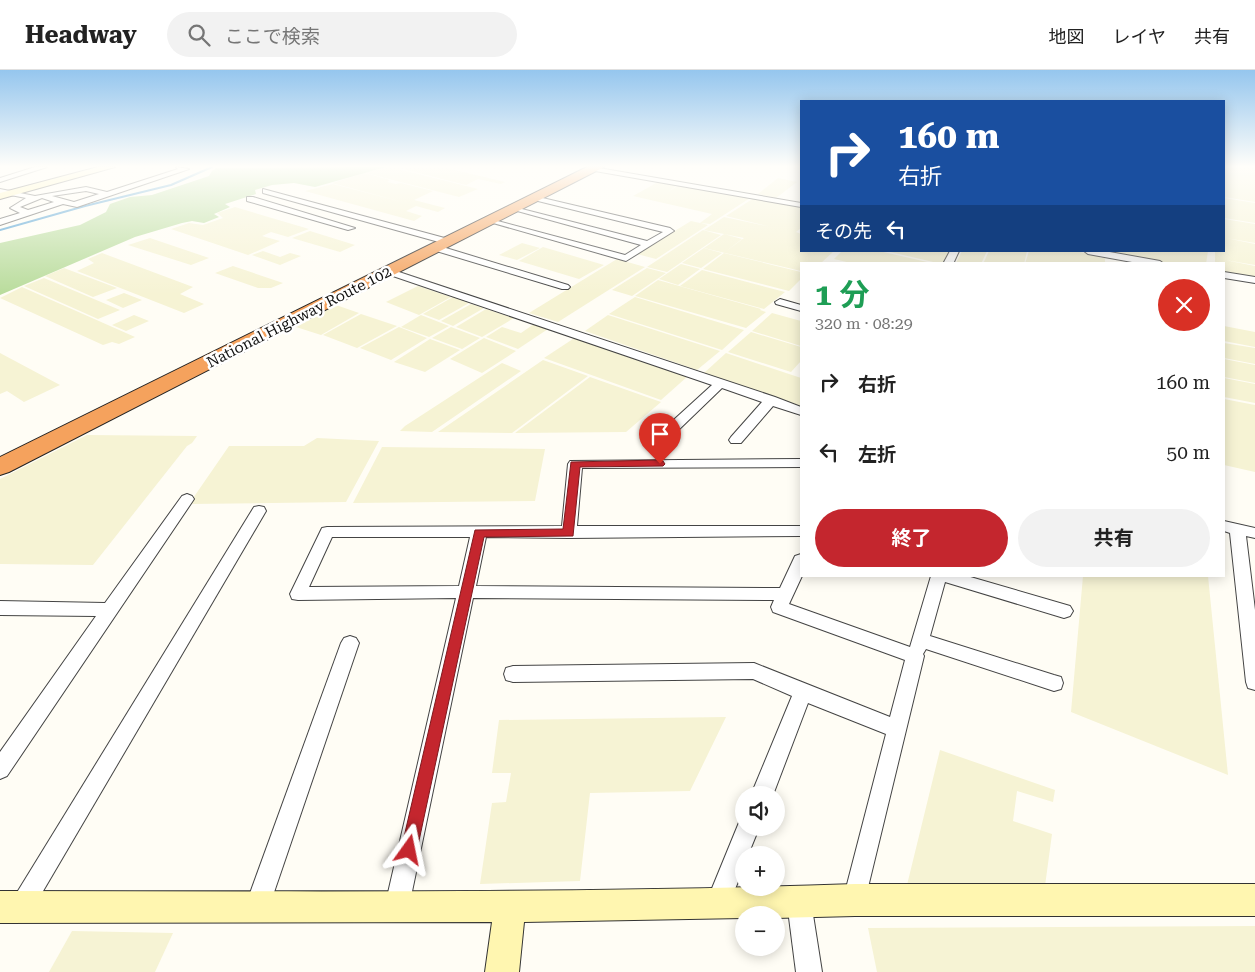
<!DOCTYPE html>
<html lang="ja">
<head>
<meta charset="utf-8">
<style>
	body { margin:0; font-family:"Roboto Serif","Noto Sans JP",serif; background:#f2f2f2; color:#222; height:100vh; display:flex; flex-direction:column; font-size:19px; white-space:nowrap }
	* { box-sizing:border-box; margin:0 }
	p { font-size:16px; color:#767676 }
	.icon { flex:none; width:28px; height:28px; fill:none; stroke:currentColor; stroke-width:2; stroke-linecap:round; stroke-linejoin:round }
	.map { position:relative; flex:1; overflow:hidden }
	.panel { position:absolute; left:800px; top:192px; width:425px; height:315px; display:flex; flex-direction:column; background:#fff; border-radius:0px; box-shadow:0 2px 12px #0003 }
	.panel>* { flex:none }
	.hud { position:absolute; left:800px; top:30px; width:425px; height:152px; border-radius:0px; box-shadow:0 2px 12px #0003; background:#1a4fa0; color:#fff; overflow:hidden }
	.buttons { position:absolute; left:735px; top:716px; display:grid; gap:10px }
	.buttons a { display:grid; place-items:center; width:50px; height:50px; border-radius:50%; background:#fff; box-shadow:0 2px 12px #0003; font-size:25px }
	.pin { position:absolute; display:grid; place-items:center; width:42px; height:42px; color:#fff; margin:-51px -21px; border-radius:50% 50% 50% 0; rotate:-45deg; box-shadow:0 0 5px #0007 }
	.pin .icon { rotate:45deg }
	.me { position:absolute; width:55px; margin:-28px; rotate:12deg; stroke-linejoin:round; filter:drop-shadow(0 0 4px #0008) }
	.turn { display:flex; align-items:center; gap:18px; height:105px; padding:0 15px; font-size:22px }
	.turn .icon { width:65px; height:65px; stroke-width:2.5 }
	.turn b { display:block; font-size:35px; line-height:42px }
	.then { display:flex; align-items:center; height:48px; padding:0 15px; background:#0003; gap:10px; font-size:19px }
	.round { display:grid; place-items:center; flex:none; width:52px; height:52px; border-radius:26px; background:#f2f2f2 }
	.headline { display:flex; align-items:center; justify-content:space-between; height:85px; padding:0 15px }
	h1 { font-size:30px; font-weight:700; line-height:38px; color:#1e9e55 }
	.action { display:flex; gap:10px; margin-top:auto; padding:10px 15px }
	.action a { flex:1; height:58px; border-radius:30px; background:#c4262e; color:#fff; font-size:20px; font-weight:700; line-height:58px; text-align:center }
	.action a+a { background:#f2f2f2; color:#222 }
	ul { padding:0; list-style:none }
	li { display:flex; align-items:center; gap:15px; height:70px; padding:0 15px }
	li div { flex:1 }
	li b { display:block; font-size:19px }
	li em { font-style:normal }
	header { display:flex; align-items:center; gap:30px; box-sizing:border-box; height:70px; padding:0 25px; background:#fff; border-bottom:1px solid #e0e0e0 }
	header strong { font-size:24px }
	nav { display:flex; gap:28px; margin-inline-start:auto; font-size:18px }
	.search { width:350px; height:45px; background:#f2f2f2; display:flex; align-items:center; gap:12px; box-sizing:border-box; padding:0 18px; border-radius:28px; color:#767676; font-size:19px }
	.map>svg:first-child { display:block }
	.farmland { fill:#f6f3d4 }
	.forest { fill:#b9dc9c }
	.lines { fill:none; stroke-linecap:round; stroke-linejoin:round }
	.stream { stroke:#3f96cf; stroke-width:2 }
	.street-casing { stroke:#444; stroke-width:2 }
	.secondary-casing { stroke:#333; stroke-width:2 }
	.highway-casing { stroke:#222; stroke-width:2 }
	.street { fill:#fff; fill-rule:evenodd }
	.secondary { fill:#fff6b0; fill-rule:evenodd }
	.highway { fill:#f5a25d; fill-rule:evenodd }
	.route { fill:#c4262e; stroke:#7f191e }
	.labels { text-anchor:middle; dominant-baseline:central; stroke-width:5; stroke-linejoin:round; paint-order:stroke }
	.far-street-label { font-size:15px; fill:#111; stroke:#fff }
</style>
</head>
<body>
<header>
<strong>Headway</strong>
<div class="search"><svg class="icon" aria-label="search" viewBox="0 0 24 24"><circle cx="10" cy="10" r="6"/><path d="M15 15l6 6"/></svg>ここで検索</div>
<nav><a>地図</a><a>レイヤ</a><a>共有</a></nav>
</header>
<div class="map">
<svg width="1255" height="902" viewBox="0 0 1255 902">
	<rect width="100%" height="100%" fill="#fffdf5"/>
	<g class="farmland">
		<polygon points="386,97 390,97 478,119 459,127 366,103"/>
		<polygon points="395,97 443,97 505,112 501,114 478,109 466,115"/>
		<polygon points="1224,97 1255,97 1255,132 1224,127"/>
		<polygon points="365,103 390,110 387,112 396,114 401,113 433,121 414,130 445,138 438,142 416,136 406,141 422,146 414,151 305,121 333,114 406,133 332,113"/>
		<polygon points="778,108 797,112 776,128 758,124"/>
		<polygon points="658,112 677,115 668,122 679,115 750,128 710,154 701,153 708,155 656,189 637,184 691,151 700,153 712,144 633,126"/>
		<polygon points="754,128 801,136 801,158 796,162 801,164 801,181 834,181 820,194 801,194 801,201 704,178 724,164 742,169 725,182 744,168 704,160 724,147 771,157 726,146"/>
		<polygon points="1224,128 1255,133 1255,153 1224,148"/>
		<polygon points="235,137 309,159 288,167 271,162 262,166 280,171 248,185 171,159 189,153 203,155 223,148 217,143"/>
		<polygon points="1224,149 1255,154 1255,173 1226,168 1255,174 1255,195 1225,190 1255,196 1255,208 1224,203 1224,194 1215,194 1215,181 1224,181"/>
		<polygon points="703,160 721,165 667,202 647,197"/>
		<polygon points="310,161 355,175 340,182 292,168"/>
		<polygon points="150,168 209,188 191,195 128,175"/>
		<polygon points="522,173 540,178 517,190 499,185"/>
		<polygon points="543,177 604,195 579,209 519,191"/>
		<polygon points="704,178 722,183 701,198 682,193"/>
		<polygon points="263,181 280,187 290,183 301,186 280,195 252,185"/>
		<polygon points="842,181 879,181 936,194 855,194 834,189"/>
		<polygon points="886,181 948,181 950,182 942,194"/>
		<polygon points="962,181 987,181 981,194 956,193"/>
		<polygon points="989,181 1027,181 1024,194 983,194"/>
		<polygon points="1029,181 1075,181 1100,186 1100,188 1105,188 1105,194 1025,194"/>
		<polygon points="1101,181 1162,182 1208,181 1206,194 1173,194"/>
		<polygon points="102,183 193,217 180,224 204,234 184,243 77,201 94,193 88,189"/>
		<polygon points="724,183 801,202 801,209 789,221 703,199"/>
		<polygon points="617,189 645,197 558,252 529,243"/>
		<polygon points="681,194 700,199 678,215 659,209"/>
		<polygon points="233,196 283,213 271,218 258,218 215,203"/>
		<polygon points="64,198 117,218 93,227 45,206"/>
		<polygon points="647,198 666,203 632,226 612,220"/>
		<polygon points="702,200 785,222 764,239 680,216"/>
		<polygon points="44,208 120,240 98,249 24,216"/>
		<polygon points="658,210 761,239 760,240 766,242 746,258 635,226"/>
		<polygon points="418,216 451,227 419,245 386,232"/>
		<polygon points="22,217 135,267 119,274 112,272 103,275 0,228"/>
		<polygon points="124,223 142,230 123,238 106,230"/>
		<polygon points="453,227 469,233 439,250 423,244"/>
		<polygon points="635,227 744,260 722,280 609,244"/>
		<polygon points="471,234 484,238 453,256 441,251"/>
		<polygon points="336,235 359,243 321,265 296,257"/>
		<polygon points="486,239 514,248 482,267 456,257"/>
		<polygon points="772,243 801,251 801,276 752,261"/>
		<polygon points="361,244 397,256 357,278 323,265"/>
		<polygon points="134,245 149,251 126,261 112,255"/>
		<polygon points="421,245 449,256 429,267 401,257"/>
		<polygon points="608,245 720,281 697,300 585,261"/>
		<polygon points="534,254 548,259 518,279 486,267 502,257 521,263"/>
		<polygon points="1224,256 1255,262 1255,277 1224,271"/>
		<polygon points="399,257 427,268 391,290 360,278"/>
		<polygon points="451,257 480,268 462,279 432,268"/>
		<polygon points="751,262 801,277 801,291 791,302 728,282"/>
		<polygon points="576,267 688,306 661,330 544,288"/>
		<polygon points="484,268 516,281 482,303 450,289"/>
		<polygon points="430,269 460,280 425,302 394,292"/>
		<polygon points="1224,273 1255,278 1255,294 1224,288"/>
		<polygon points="0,283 60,315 24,332 7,321 0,324"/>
		<polygon points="726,283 801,308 801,336 704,303"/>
		<polygon points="1224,289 1255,295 1255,313 1224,307"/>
		<polygon points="543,290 588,306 512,363 438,362"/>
		<polygon points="502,293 521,301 432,362 400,361 405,356"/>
		<polygon points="590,307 661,332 626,362 515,363"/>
		<polygon points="1224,308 1255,314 1255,333 1224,327"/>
		<polygon points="1224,329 1255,335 1255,402 1224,395"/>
		<polygon points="87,365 197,366 192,373 187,376 93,495 0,494 0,409"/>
		<polygon points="317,368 379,371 346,432 189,434 229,376 304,376"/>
		<polygon points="382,377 545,379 535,431 353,433"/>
		<polygon points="1083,506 1208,506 1228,705 1071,642"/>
		<polygon points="726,647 690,721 590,723 580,811 480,814 492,733 506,732 511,703 492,703 499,650"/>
		<polygon points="940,680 1055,720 1053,732 1017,721 1013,751 1052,764 1045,816 907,815"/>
		<polygon points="1255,856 1255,902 877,902 868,858"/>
		<polygon points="72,861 173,863 155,902 49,902"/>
	</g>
	<polygon class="forest" points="386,97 315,117 294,113 272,115 255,120 256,124 225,134 230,137 214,144 219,147 204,153 192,151 182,153 135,167 0,225 0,173 80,155 106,142 110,134 130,127 152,125 209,106 212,101 216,98"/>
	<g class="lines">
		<polyline class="stream" points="0,160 85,136 171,115 212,97"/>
		<defs>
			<g id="street">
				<polygon points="35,97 47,97 0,112 0,108"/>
				<path d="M 176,97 L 189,99 L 77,137 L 63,134 L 0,155 L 0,149 L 20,143 L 10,138 L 26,128 L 0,123 L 0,119 L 35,126 L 86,117 L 107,122 L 178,99 ZM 86,121 L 99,124 L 74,132 L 52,126 ZM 42,128 L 54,132 L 28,140 L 20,137 Z"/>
				<polygon points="593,97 801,133 801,137 595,101 591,99"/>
				<polygon points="263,119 452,170 453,172 449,175 446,174 263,123"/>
				<polygon points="534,126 670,158 674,161 626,191 486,151 490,149 625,185 641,175 510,139 514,137 647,171 663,162 534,130"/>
				<polygon points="247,127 253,127 355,158 348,160 247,131"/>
				<polygon points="436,175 568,215 570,217 568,219 562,219 433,180 433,176"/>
				<polygon points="950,181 959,181 953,194 943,194"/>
				<polygon points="1084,181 1104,181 1160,191 1164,194 1143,194 1088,184"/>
				<polygon points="390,199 775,327 801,337 801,345 773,336 741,373 731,373 729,370 731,367 762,332 722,318 666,372 656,372 654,369 656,366 712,315 387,204 385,202"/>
				<polygon points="1224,202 1255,207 1255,213 1224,208"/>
				<polygon points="780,229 801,235 801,241 776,234 775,232"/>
				<path d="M 801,389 L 801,397 L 582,398 L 577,456 L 801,456 L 801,466 L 569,468 L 486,467 L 476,516 L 780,518 L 795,486 L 801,484 L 802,506 L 789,534 L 910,577 L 931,506 L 967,506 L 1070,536 L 1073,541 L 1070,546 L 1064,548 L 945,512 L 930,566 L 1054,605 L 1061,607 L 1063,613 L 1061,619 L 1054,621 L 926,579 L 923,584 L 924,586 L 863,838 L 855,842 L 847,838 L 843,830 L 886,664 L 808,633 L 773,725 L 751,725 L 792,626 L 753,609 L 513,612 L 506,610 L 504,604 L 506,598 L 513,596 L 754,593 L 890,647 L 905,590 L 773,542 L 771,537 L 774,530 L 473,528 L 409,836 L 405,844 L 397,848 L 389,844 L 385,836 L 456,528 L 298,530 L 292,529 L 290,524 L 322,458 L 327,457 L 562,456 L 568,394 L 570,391 ZM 332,467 L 470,467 L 459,516 L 309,517 Z"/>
				<polygon points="187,424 192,426 194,429 192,432 7,706 0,709 0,682 96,546 0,545 0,531 105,533 182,426"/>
				<polygon points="259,436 264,437 266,441 29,845 21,849 13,845 9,837 13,829 254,437"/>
				<polygon points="1224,451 1255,458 1255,468 1246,466 1255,540 1255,620 1248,618 1246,612 1230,463 1224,461"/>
				<polygon points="350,566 356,568 359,573 269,837 265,845 257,849 249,845 245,837 341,573 344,568"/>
				<polygon points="744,749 744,758 759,758 748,785 744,785 744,797 726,841 718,845 710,841 706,833 740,750"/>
				<polygon points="799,820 807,824 811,832 822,902 796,902 787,832 791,824"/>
			</g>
			<g id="secondary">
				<polygon points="98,97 115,97 0,129 0,123"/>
				<path d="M 855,814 L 1255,814 L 1255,846 L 855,846 L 776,848 L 776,845 L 744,845 L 744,848 L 524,852 L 519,902 L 485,902 L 492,852 L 0,853 L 0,821 C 285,821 572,824 855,814 Z"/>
			</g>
			<polygon id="highway" points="587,97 604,97 9,402 0,405 0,387"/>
		</defs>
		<use href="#street" class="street-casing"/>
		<use href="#secondary" class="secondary-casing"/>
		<use href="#highway" class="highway-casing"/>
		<use href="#street" class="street"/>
		<use href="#secondary" class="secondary"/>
		<use href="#highway" class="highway"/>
	</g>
	<linearGradient id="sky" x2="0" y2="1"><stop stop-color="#95c6ee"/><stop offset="0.43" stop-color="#fffefa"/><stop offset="1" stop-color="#fffefa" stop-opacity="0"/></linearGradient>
	<rect width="1255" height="224" fill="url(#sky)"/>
	<polygon class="route" points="660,390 663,391 665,394 663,396 580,397 573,466 484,467 417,780 415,786 409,789 403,786 401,780 475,460 563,459 571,392"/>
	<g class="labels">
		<g class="far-street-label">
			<text transform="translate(299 247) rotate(-27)">National Highway Route 102</text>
		</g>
	</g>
</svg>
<div class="buttons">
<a><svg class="icon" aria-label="sound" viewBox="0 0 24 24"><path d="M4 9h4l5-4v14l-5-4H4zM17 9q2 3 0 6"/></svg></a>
<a>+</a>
<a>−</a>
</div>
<div class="pin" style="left:660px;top:394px;background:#d93025"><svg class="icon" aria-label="arrive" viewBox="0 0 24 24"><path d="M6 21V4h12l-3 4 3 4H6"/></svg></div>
<svg class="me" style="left:409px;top:780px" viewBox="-20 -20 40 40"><path d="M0-17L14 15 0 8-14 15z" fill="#c4262e" stroke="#fff" stroke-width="4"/></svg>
<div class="hud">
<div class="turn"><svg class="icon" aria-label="right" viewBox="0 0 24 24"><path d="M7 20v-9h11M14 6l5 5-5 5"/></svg><div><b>160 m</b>右折</div></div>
<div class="then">その先<svg class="icon" aria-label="left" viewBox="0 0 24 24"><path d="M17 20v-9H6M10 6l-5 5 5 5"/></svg></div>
</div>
<section class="panel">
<div class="headline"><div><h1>1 分</h1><p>320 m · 08:29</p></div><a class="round" style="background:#d93025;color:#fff"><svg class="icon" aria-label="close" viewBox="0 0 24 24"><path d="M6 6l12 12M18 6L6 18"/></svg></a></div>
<ul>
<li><svg class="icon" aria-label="right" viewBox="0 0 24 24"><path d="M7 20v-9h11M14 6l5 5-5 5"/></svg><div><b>右折</b></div><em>160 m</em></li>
<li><svg class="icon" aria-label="left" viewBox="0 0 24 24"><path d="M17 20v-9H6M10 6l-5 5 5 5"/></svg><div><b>左折</b></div><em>50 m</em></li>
</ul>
<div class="action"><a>終了</a><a>共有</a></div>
</section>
</div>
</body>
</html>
